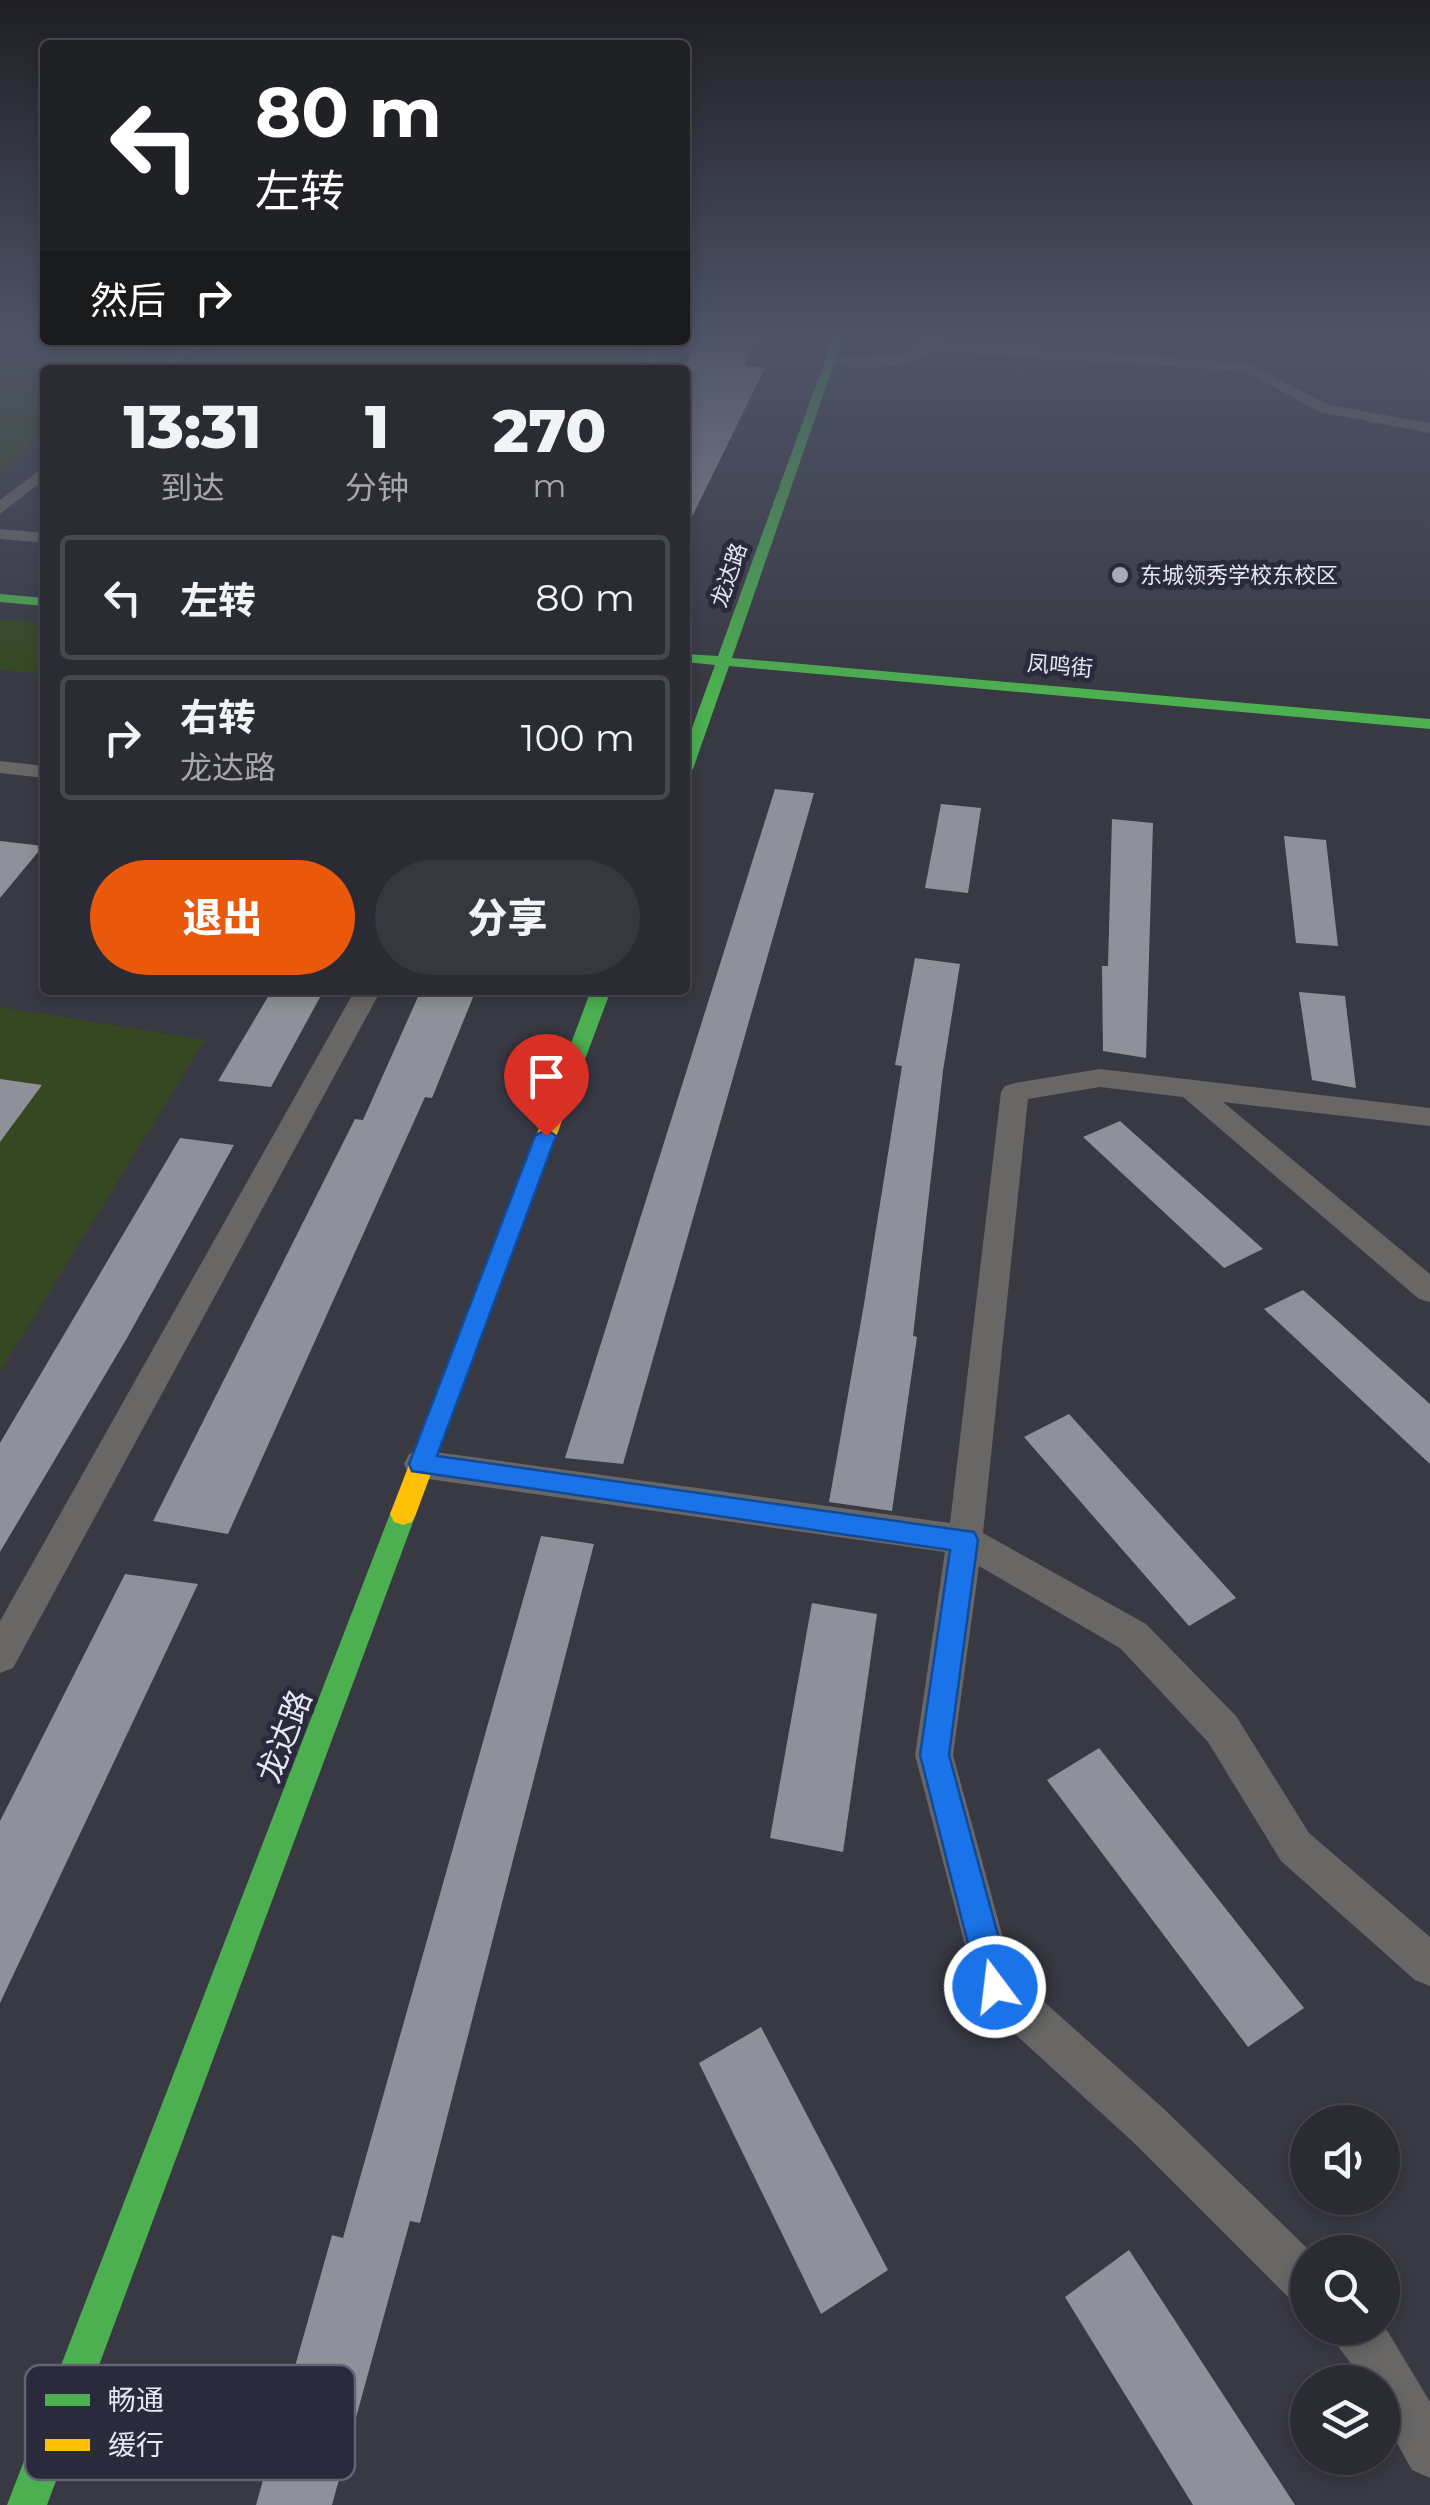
<!DOCTYPE html>
<html lang="zh">
<head>
<meta charset="utf-8">
<style>
	body { margin:0; font-family:Montserrat,"Noto Sans SC",sans-serif; background:#37373f; color:#f1f3f6; height:100vh; display:flex; flex-direction:column; font-size:38px; white-space:nowrap }
	* { box-sizing:border-box; margin:0 }
	p { font-size:32px; color:#a6a7ac }
	.icon { flex:none; width:55px; height:55px; fill:none; stroke:currentColor; stroke-width:2; stroke-linecap:round; stroke-linejoin:round }
	.map { position:relative; flex:1; overflow:hidden }
	.drawer { position:absolute; left:40px; top:365px; width:650px; height:630px; display:flex; flex-direction:column; background:#2b2b33; border-radius:10px; box-shadow:0 5px 15px #0003,0 0 0 2px #47474e }
	.drawer>* { flex:none }
	.banner { position:absolute; left:40px; top:40px; width:650px; height:305px; border-radius:10px; box-shadow:0 5px 15px #0003,0 0 0 2px #47474e; background:#202124; color:#fff; overflow:hidden }
	.tools { position:absolute; left:1290px; top:2105px; display:grid; gap:20px }
	.tools a { display:grid; place-items:center; width:110px; height:110px; border-radius:50%; background:#2b2b33; box-shadow:0 5px 15px #0003,0 0 0 2px #47474e; font-size:50px }
	.pin { position:absolute; display:grid; place-items:center; width:85px; height:85px; color:#fff; margin:-102px -42px; border-radius:50% 50% 50% 0; rotate:-45deg; box-shadow:0 0 10px #0007 }
	.pin .icon { rotate:45deg }
	.me { position:absolute; width:110px; margin:-55px; rotate:345deg; stroke-linejoin:round; filter:drop-shadow(0 0 8px #0008) }
	.turn { display:flex; align-items:center; gap:35px; height:210px; padding:0 50px; font-size:45px }
	.turn .icon { width:130px; height:130px; stroke-width:2.5 }
	.turn b { display:block; font-size:70px; line-height:85px }
	.then { display:flex; align-items:center; height:95px; padding:0 50px; background:#0003; gap:20px; font-size:38px }
	.eta { display:flex; justify-content:space-evenly; align-items:center; height:170px; text-align:center }
	.eta b { font-size:60px; font-weight:800; line-height:70px }
	.button { display:flex; gap:20px; margin-top:auto; padding:20px 50px }
	.button a { flex:1; height:115px; border-radius:60px; background:#ea580c; color:#fff; font-size:40px; font-weight:800; line-height:115px; text-align:center }
	.button a+a { background:#37373f; color:#f1f3f6 }
	ul { padding:0; list-style:none }
	li { display:flex; align-items:center; gap:30px; height:125px; margin:0 20px 15px; padding:0 30px; border:5px solid #47474e; border-radius:10px }
	li div { flex:1 }
	li b { display:block; font-size:38px }
	li em { font-style:normal }
	.map>svg:first-child { display:block }
	.green { fill:#364821 }
	.building { fill:#90909a }
	.lines { fill:none; stroke-linecap:round; stroke-linejoin:round }
	.street { fill:#686766; fill-rule:evenodd }
	.fast { fill:#4caf50; fill-rule:evenodd }
	.slow { fill:#ffc107; fill-rule:evenodd }
	.route { fill:#1a73e8; stroke:#114b97; stroke-width:2.5 }
	.poi-dot { fill:#aaaab6; stroke:#2b2a3d; stroke-width:4 }
	.labels { text-anchor:middle; dominant-baseline:central; stroke-width:10; stroke-linejoin:round; paint-order:stroke }
	.far-street-label { font-size:22px; fill:#e7e7f4; stroke:#2b2a3d }
	.far-poi-label { font-size:22px; fill:#e7e7f4; stroke:#2b2a3d; text-anchor:start }
	.near-street-label { font-size:32px; fill:#e7e7f4; stroke:#2b2a3d }
	.key { fill:#2b2a3d; stroke:#636374; stroke-width:2.5 }
	.key-label { font-size:28px; fill:#e7e7f4 }
</style>
</head>
<body>
<div class="map">
<svg width="1430" height="2505" viewBox="0 0 1430 2505">
	<rect width="100%" height="100%" fill="#393944"/>
	<g class="green">
		<polygon points="0,341 157,341 122,370 45,370 45,433 0,471"/>
		<polygon points="227,341 640,341 622,370 193,370"/>
		<polygon points="0,619 45,623 45,674 0,670"/>
		<polygon points="0,1007 205,1040 0,1372"/>
	</g>
	<g class="building">
		<polygon points="698,341 756,341 745,366 765,368 685,531 685,367"/>
		<polygon points="775,789 814,793 623,1464 565,1458"/>
		<polygon points="941,804 981,808 968,893 925,888"/>
		<polygon points="1112,819 1153,823 1146,1058 1103,1051 1102,966 1108,966"/>
		<polygon points="1284,836 1326,840 1338,946 1296,943"/>
		<polygon points="0,841 43,846 0,898"/>
		<polygon points="915,958 960,964 943,1071 913,1336 917,1337 892,1511 829,1502 864,1304 902,1066 895,1065"/>
		<polygon points="272,990 324,990 271,1087 218,1081"/>
		<polygon points="421,990 476,990 432,1098 425,1097 228,1534 153,1521 355,1119 363,1120"/>
		<polygon points="1299,992 1345,996 1356,1088 1312,1080"/>
		<polygon points="0,1079 42,1085 0,1142"/>
		<polygon points="1120,1121 1263,1249 1224,1268 1083,1137"/>
		<polygon points="180,1138 234,1145 127,1338 0,1552 0,1443"/>
		<polygon points="1303,1290 1430,1404 1430,1464 1264,1309"/>
		<polygon points="1069,1414 1236,1598 1189,1626 1024,1437"/>
		<polygon points="541,1536 594,1544 420,2223 410,2221 332,2505 256,2505 332,2235 343,2238"/>
		<polygon points="125,1574 198,1584 0,2003 0,1821"/>
		<polygon points="812,1603 877,1614 843,1852 770,1838"/>
		<polygon points="1099,1748 1304,2008 1248,2047 1047,1780"/>
		<polygon points="761,2027 888,2270 821,2314 699,2063"/>
		<polygon points="1129,2250 1295,2505 1193,2505 1065,2297"/>
	</g>
	<g class="lines">
		<g class="street">
			<polygon points="191,341 206,341 173,370 157,370"/>
			<polygon points="657,341 671,341 653,370 639,370"/>
			<path d="M 919,341 L 1247,363 L 1329,405 L 1430,423 L 1430,433 L 1320,412 L 1244,371 L 934,351 C 901,371 866,368 830,366 L 823,362 L 830,358 L 895,357 L 923,346 Z"/>
			<polygon points="45,466 45,479 0,514 0,500"/>
			<polygon points="0,529 45,533 45,543 0,539"/>
			<polygon points="0,761 45,766 45,778 0,773"/>
			<polygon points="355,990 381,990 13,1668 0,1673 0,1621"/>
			<polygon points="1100,1069 1430,1108 1430,1126 1223,1102 1430,1274 1430,1302 1419,1299 1183,1097 1100,1087 1028,1099 983,1533 1146,1624 1236,1716 1309,1833 1430,1937 1430,1986 1415,1980 1281,1861 1208,1742 1120,1648 979,1566 953,1755 1013,1974 1164,2109 1311,2252 1308,2252 1308,2307 1291,2300 1132,2141 980,2002 915,1755 945,1552 421,1478 409,1474 404,1464 409,1454 421,1450 950,1523 1001,1092 1005,1086 1015,1083"/>
			<path d="M 1382,2322 L 1430,2402 L 1430,2478 L 1412,2470 L 1382,2416 L 1382,2382 L 1364,2382 C 1353,2362 1336,2349 1328,2328 L 1382,2328 Z"/>
		</g>
		<g class="fast">
			<polygon points="832,341 842,341 732,658 1430,719 1430,729 729,666 693,769 685,774 685,747 715,665 685,662 685,654 718,656"/>
			<polygon points="0,594 45,598 45,606 0,602"/>
			<polygon points="591,990 611,990 563,1118 553,1125 546,1123 543,1118"/>
			<polygon points="403,1503 412,1506 416,1514 47,2505 7,2505 390,1514 394,1506"/>
		</g>
		<polygon class="slow" points="553,1111 563,1118 416,1514 412,1522 403,1525 394,1522 390,1514 543,1118"/>
	</g>
	<linearGradient id="sky" x2="0" y2="1"><stop stop-color="#1f1f25"/><stop offset="0.49" stop-color="#4e5467"/><stop offset="1" stop-color="#4e5467" stop-opacity="0"/></linearGradient>
	<rect width="1430" height="691" fill="url(#sky)"/>
	<polygon class="route" points="546,1129 556,1136 437,1456 974,1532 978,1540 949,1755 1012,1987 1007,1999 995,2003 984,1999 979,1987 920,1755 950,1550 412,1471 409,1464 535,1136"/>
	<circle class="poi-dot" cx="1120" cy="575" r="10"/>
	<g class="labels">
		<g class="far-street-label">
			<text transform="translate(729 575) rotate(-71)">龙达路</text>
			<text transform="translate(1060 666) rotate(5)">凤鸣街</text>
		</g>
		<g class="far-poi-label">
			<text x="1140" y="575">东城领秀学校东校区</text>
		</g>
		<g class="near-street-label">
			<text transform="translate(284 1736) rotate(-69)">龙达路</text>
		</g>
	</g>
	<rect x="25" y="2365" width="330" height="115" rx="15" class="key"/>
	<rect x="45" y="2394" width="45" height="12" fill="#4caf50"/>
	<rect x="45" y="2439" width="45" height="12" fill="#ffc107"/>
	<g class="key-label">
		<text x="108" y="2410">畅通</text>
		<text x="108" y="2455">缓行</text>
	</g>
</svg>
<div class="tools">
<a><svg class="icon" aria-label="sound" viewBox="0 0 24 24"><path d="M4 9h4l5-4v14l-5-4H4zM17 9q2 3 0 6"/></svg></a>
<a><svg class="icon" aria-label="search" viewBox="0 0 24 24"><circle cx="10" cy="10" r="6"/><path d="M15 15l6 6"/></svg></a>
<a><svg class="icon" aria-label="layers" viewBox="0 0 24 24"><path d="M12 4l9 5-9 5-9-5zM3 14l9 5 9-5"/></svg></a>
</div>
<div class="pin" style="left:546px;top:1136px;background:#d93025"><svg class="icon" aria-label="arrive" viewBox="0 0 24 24"><path d="M6 21V4h12l-3 4 3 4H6"/></svg></div>
<svg class="me" style="left:995px;top:1987px" viewBox="-20 -20 40 40"><circle r="17" fill="#1a73e8" stroke="#fff" stroke-width="3"/><path d="M0-11L8 9 0 5-8 9z" fill="#fff"/></svg>
<div class="banner">
<div class="turn"><svg class="icon" aria-label="left" viewBox="0 0 24 24"><path d="M17 20v-9H6M10 6l-5 5 5 5"/></svg><div><b>80 m</b>左转</div></div>
<div class="then">然后<svg class="icon" aria-label="right" viewBox="0 0 24 24"><path d="M7 20v-9h11M14 6l5 5-5 5"/></svg></div>
</div>
<section class="drawer">
<div class="eta">
<div><b>13:31</b><p>到达</p></div>
<div><b>1</b><p>分钟</p></div>
<div><b>270</b><p>m</p></div>
</div>
<ul>
<li><svg class="icon" aria-label="left" viewBox="0 0 24 24"><path d="M17 20v-9H6M10 6l-5 5 5 5"/></svg><div><b>左转</b></div><em>80 m</em></li>
<li><svg class="icon" aria-label="right" viewBox="0 0 24 24"><path d="M7 20v-9h11M14 6l5 5-5 5"/></svg><div><b>右转</b><p>龙达路</p></div><em>100 m</em></li>
</ul>
<div class="button"><a>退出</a><a>分享</a></div>
</section>
</div>
</body>
</html>
